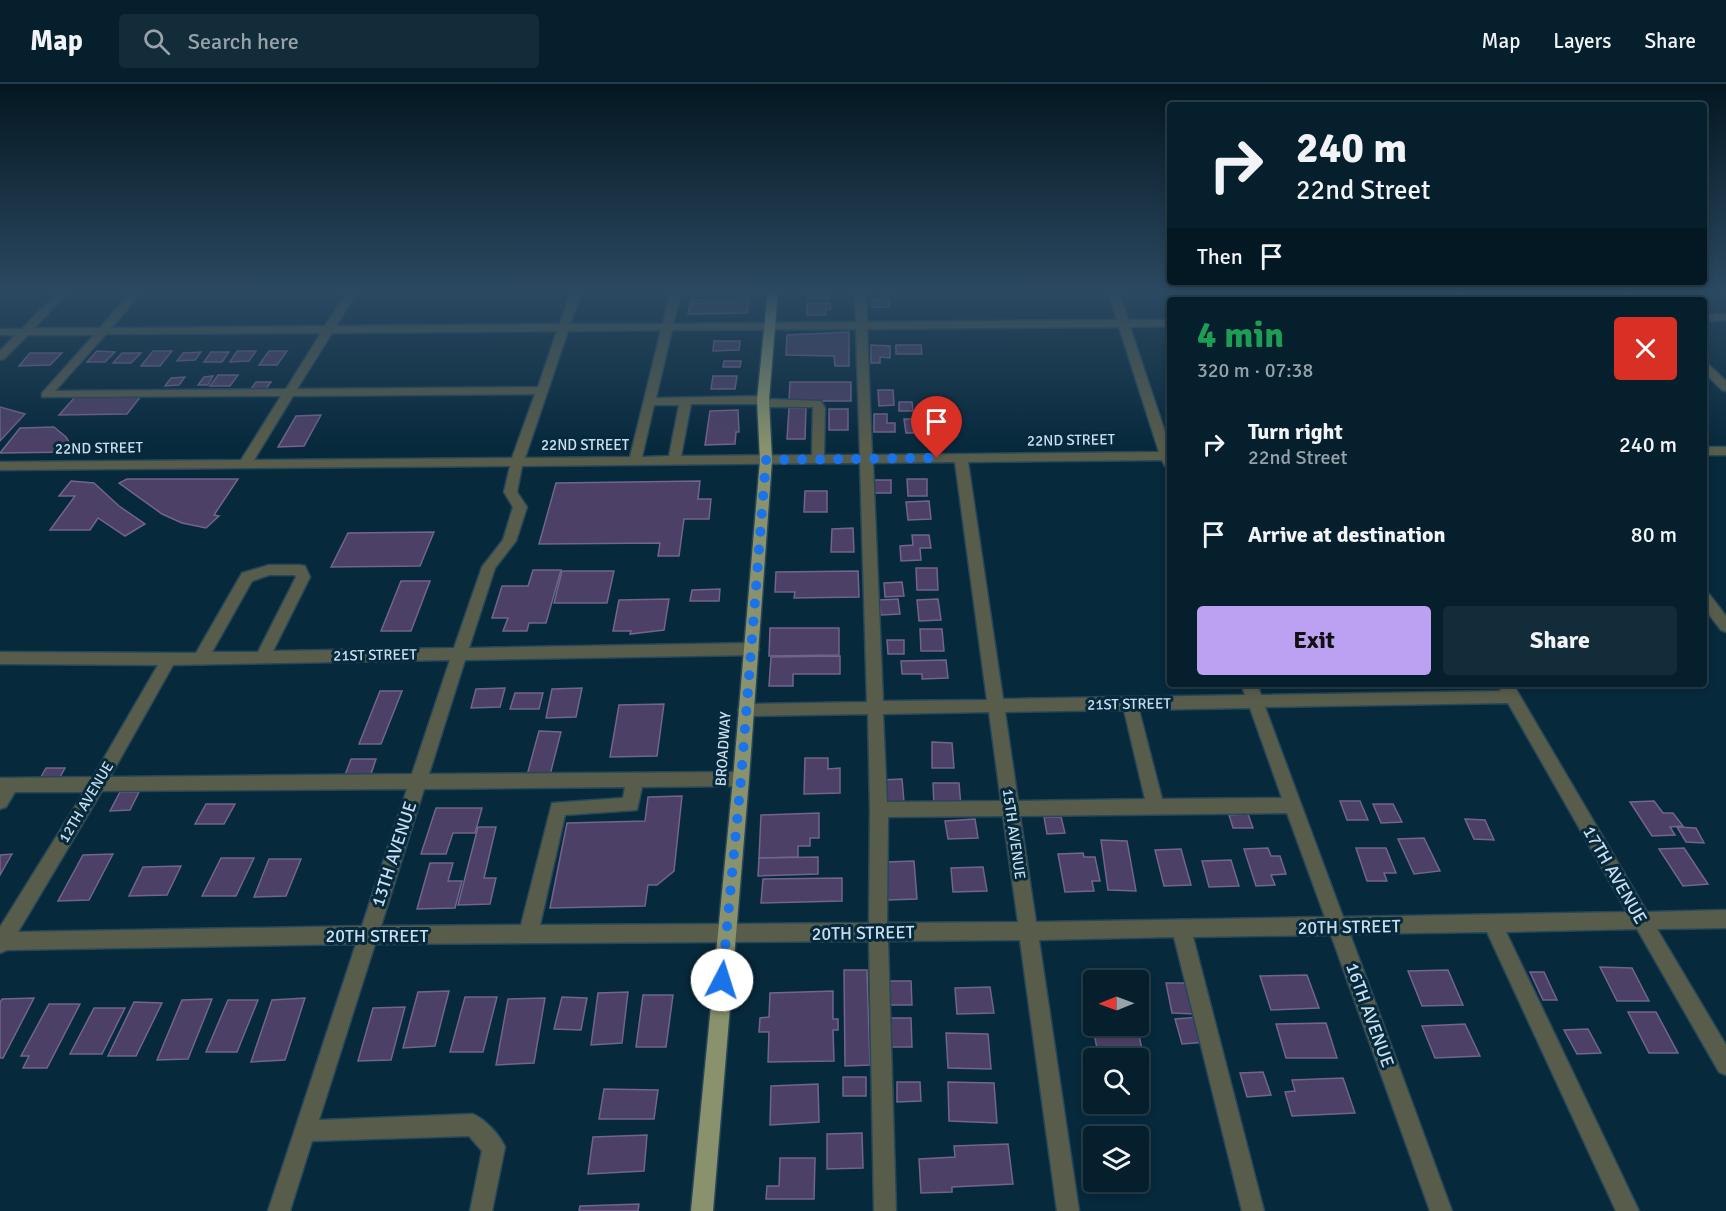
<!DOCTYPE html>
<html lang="en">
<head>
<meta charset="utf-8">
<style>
	body { margin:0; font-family:Signika,sans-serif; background:#132c39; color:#f1f3f6; height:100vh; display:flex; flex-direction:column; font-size:22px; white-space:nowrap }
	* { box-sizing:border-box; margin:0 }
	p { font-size:20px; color:#97a2aa }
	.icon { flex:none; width:33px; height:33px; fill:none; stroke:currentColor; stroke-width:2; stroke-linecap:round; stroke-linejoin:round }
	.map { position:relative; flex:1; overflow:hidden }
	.side { position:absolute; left:1167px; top:213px; width:540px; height:390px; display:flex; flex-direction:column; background:#051f2d; border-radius:6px; box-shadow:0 3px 9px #0003,0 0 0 2px #263d49 }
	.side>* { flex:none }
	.top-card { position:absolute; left:1167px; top:18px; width:540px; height:183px; border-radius:6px; box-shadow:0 3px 9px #0003,0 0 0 2px #263d49; background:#051f2d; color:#f1f3f6; overflow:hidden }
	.needle { width:39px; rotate:269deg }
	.controls { position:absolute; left:1083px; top:886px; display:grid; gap:12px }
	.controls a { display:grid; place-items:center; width:66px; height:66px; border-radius:6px; background:#051f2d; box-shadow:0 3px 9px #0003,0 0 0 2px #263d49; font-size:30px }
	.pin { position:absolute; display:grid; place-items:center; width:51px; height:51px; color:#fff; margin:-62px -26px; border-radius:50% 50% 50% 0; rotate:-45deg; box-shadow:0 0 6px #0007 }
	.pin .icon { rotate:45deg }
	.me { position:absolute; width:66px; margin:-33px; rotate:5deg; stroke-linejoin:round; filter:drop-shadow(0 0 4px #0008) }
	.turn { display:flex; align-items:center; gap:21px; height:126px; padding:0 30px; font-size:27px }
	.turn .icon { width:78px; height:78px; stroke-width:2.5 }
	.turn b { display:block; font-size:42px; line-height:51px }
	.then { display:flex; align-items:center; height:57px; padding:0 30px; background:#0003; gap:12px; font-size:22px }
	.round { display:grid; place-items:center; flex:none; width:63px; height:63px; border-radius:6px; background:#132c39 }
	.headline { display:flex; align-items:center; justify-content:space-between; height:102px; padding:0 30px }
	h1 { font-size:36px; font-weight:700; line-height:45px; color:#1e9e55 }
	.cta { display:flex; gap:12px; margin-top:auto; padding:12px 30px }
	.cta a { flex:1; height:69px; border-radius:6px; background:#bca0f2; color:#111; font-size:24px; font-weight:700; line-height:69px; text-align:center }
	.cta a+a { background:#132c39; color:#f1f3f6 }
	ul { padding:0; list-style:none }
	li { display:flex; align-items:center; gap:18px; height:90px; padding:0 30px }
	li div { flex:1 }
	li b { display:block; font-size:22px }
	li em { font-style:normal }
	header { display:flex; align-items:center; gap:36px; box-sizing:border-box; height:84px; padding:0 30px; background:#051f2d; border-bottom:2px solid #263d49 }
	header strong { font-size:28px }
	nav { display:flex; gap:33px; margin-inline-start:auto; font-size:21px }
	.search { width:420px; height:54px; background:#132c39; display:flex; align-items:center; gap:15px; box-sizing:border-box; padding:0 21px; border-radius:6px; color:#97a2aa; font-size:22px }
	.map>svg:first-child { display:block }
	.building { fill:#4d4067; stroke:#71648d; stroke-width:1.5 }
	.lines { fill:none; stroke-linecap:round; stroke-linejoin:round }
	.minor-casing { stroke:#264659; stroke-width:3 }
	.major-casing { stroke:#264659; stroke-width:3 }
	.minor { fill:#585c4a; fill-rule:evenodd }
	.major { fill:#89926c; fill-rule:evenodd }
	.route { stroke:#1a73e8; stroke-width:10; stroke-dasharray:0 18 }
	.labels { text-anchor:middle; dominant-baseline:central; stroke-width:6; stroke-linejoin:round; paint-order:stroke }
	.street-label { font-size:15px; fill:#c9dfef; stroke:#07293c }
	.near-street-label { font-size:18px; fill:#c9dfef; stroke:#07293c }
</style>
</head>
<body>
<header>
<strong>Map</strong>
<div class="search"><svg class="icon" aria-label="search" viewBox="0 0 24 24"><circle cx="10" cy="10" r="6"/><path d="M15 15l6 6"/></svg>Search here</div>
<nav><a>Map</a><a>Layers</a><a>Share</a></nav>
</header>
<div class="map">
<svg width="1726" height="1127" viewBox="0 0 1726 1127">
	<rect width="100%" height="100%" fill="#07293c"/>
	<g class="building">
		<polygon points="808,206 826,206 828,208 828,215 807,215"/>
		<polygon points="881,211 889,211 889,223 872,223 872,215 881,215"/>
		<polygon points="749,215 747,229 688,230 691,216"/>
		<polygon points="807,219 830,219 831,225 826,225 826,231 807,231"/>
		<polygon points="849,248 849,282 835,282 834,272 786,271 787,251"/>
		<polygon points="714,257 740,257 739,266 713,267"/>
		<polygon points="871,261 890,262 890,274 880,273 880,279 871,279"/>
		<polygon points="896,261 921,261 922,270 896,270"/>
		<polygon points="97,267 115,268 105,278 87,278"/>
		<polygon points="153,267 172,267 160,282 141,282"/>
		<polygon points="237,267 256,267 249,277 230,278"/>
		<polygon points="269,267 287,267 277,281 259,281"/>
		<polygon points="201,268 195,276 177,277 183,269"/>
		<polygon points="211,268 229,268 222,278 204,278"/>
		<polygon points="30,269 62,269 50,281 19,282"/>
		<polygon points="122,269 141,269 131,279 113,279"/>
		<polygon points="724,277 741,277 740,283 723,283"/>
		<polygon points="218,291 238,291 230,302 210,302"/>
		<polygon points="213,292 208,301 198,301 204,293"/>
		<polygon points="713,292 737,292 735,305 711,305"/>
		<polygon points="185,293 179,301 165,302 171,294"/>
		<polygon points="256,298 271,298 265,306 250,306"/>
		<polygon points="790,298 851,298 851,317 789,317"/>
		<polygon points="878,306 893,306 894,321 879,322"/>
		<polygon points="141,312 127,330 59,331 75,313"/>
		<polygon points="899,318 912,318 913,327 899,327"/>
		<polygon points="0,323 25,330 0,357"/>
		<polygon points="789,324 806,324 805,355 787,355"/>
		<rect x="829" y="325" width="19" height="21"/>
		<polygon points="738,326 739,348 736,348 735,360 705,361 710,327"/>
		<polygon points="874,330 887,330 887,339 895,339 895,348 874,348"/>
		<polygon points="321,331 304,362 278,363 296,332"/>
		<polygon points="904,335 927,335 929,349 906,349"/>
		<polygon points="54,343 66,353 72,363 70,368 0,369 20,344"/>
		<polygon points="127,395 238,395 214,431 219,432 206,444 182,439 162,430 119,399"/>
		<polygon points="907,395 927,395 927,412 908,412"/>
		<rect x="873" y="396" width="18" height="13"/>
		<polygon points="71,397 94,399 119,422 145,440 125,452 98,434 90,446 50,446 75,412 59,412"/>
		<polygon points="700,397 698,415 711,415 709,435 684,435 679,472 658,472 660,459 539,460 556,399"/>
		<polygon points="805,407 827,407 827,428 804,428"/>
		<polygon points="929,417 931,435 908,436 906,418"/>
		<polygon points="853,444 854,468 831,468 832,445"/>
		<polygon points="434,448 420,482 331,483 348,449"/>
		<polygon points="912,451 929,451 931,464 920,464 921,476 901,477 900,462 913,461"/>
		<polygon points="916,484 937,484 938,506 917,506"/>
		<polygon points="533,486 561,486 546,539 529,539 527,547 503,547 508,534 492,534 502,502 528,502"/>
		<polygon points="562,487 614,487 607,519 554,519"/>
		<polygon points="858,487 859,513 794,514 795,508 775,508 776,488"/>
		<polygon points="401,497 430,497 411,547 381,547"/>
		<polygon points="902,498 904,512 885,513 884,499"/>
		<polygon points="720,505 719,517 690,517 692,506"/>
		<polygon points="669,515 664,546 630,550 631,547 613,547 619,516"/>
		<polygon points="898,515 900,530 881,531 879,516"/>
		<polygon points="938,515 941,536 919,537 917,516"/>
		<polygon points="770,544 839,544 839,571 769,572"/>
		<polygon points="920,545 942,545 944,567 921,567"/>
		<polygon points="887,556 904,556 904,570 888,570"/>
		<polygon points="840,572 840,590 793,590 793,602 769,602 771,573"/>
		<polygon points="946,576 948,594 922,595 922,590 902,590 901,577"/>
		<polygon points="505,604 500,623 471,624 476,605"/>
		<polygon points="582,604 576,633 546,634 552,605"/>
		<polygon points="380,607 402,607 381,660 359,660"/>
		<polygon points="515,609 543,609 539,625 510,625"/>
		<polygon points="664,620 657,672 610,673 619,621"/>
		<polygon points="539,647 561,648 549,695 526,695"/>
		<polygon points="932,658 952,659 954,684 932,684"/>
		<polygon points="805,674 828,674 828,685 840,684 840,709 804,710"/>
		<polygon points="351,675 376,675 370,693 344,694"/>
		<polygon points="46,684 65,684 60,693 41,693"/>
		<polygon points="902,695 904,718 882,719 881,696"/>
		<polygon points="933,699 959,699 961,723 934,723"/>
		<polygon points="120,708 139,708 130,726 110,727"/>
		<polygon points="682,712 674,787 657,801 648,801 645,822 550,824 567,739 645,737 648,713"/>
		<polygon points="1340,717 1360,717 1368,736 1347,736"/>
		<polygon points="1654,717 1663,729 1673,729 1683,742 1670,743 1675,751 1652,752 1630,718"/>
		<polygon points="206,720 235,720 224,740 195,740"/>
		<polygon points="1373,720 1393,720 1402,738 1381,739"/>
		<polygon points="436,724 482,724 475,749 453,749 446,770 421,770"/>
		<polygon points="819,729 819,754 810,754 810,762 798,762 798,773 759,774 761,731"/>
		<polygon points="1248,730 1253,744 1233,744 1229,731"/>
		<polygon points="1044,733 1061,733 1065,749 1047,750"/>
		<polygon points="975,735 978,754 948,755 945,737"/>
		<polygon points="1465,735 1485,736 1494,756 1474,755"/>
		<polygon points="478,743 496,743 484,794 496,794 490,820 458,821"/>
		<polygon points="1677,743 1696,744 1704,759 1686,758"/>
		<polygon points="1424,754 1440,787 1414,790 1398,755"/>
		<polygon points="1101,756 1127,757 1136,807 1108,806"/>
		<polygon points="1268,764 1271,772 1280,772 1286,790 1271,791 1275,801 1256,802 1244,765"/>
		<polygon points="1356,764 1386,764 1396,789 1384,789 1387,797 1367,797"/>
		<polygon points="1684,764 1708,800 1683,802 1659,765"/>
		<polygon points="1181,765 1191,801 1164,802 1155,766"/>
		<polygon points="1083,769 1084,773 1095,773 1100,797 1092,797 1094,807 1065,808 1058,770"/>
		<polygon points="12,770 0,791 0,771"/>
		<polygon points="113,770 89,816 58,817 83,771"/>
		<polygon points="818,773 818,790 758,792 759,774"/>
		<polygon points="221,774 254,774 236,812 202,812"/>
		<polygon points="269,775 301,775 286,812 254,813"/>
		<polygon points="1231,776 1239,802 1209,803 1202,777"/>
		<polygon points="914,777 917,815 888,816 886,778"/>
		<polygon points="430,779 453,779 448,797 462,797 455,824 417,825"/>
		<polygon points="181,782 167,811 129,812 143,783"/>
		<polygon points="983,783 987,807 953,808 951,784"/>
		<polygon points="842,794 842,817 761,819 763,795"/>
		<polygon points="1600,883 1632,884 1649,917 1617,917"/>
		<polygon points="844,886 867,886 870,981 845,982"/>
		<polygon points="1448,886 1463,921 1422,922 1408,887"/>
		<polygon points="1530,888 1544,888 1557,916 1543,916"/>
		<polygon points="1307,891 1319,924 1271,926 1260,892"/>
		<polygon points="888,897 911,897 912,921 888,921"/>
		<polygon points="1166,899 1190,899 1196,930 1172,929"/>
		<polygon points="990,903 994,929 957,930 955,904"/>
		<polygon points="449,907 435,962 403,964 418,908"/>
		<polygon points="833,907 833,935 838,935 838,946 833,946 834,977 768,978 769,948 759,948 760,934 769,933 770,909"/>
		<polygon points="628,908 622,959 591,961 598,909"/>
		<polygon points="643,911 673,911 666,963 636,963"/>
		<polygon points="465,913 497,913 483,968 450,968"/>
		<polygon points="562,913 587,914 581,946 554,945"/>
		<polygon points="34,914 3,974 0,974 0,919 2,915"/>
		<polygon points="305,914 285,976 251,978 272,916"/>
		<polygon points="545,914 534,979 496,981 508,915"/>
		<polygon points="212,915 188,975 157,976 182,916"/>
		<polygon points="228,916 258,916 237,968 206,968"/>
		<polygon points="134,918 162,919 136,972 108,972"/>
		<polygon points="49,920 80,920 47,984 23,984 29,972 21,972"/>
		<polygon points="405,923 391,976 358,977 373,924"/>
		<polygon points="94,924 125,924 102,970 70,970"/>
		<polygon points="1628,928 1656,928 1678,969 1649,969"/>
		<polygon points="1200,933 1208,958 1182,960 1175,935"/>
		<polygon points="889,934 911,934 912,963 890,963"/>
		<polygon points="1326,939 1337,974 1286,974 1276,940"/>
		<polygon points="1465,940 1480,972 1435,974 1422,942"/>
		<polygon points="1137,942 1145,979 1138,980 1138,975 1099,975 1093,944"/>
		<polygon points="1588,945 1601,969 1577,970 1564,946"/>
		<polygon points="946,949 988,950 991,985 948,984"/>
		<polygon points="1263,988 1271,1011 1247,1013 1240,989"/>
		<rect x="843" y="993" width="23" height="19"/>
		<polygon points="1343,994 1355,1029 1292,1032 1285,1008 1295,1007 1292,996"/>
		<polygon points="897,998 920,998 921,1017 897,1018"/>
		<polygon points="948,998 994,999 997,1039 949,1037"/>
		<polygon points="818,1000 819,1038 770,1041 771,1002"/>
		<polygon points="604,1005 658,1006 654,1035 599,1035"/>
		<polygon points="862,1049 863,1084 827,1085 827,1050"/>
		<polygon points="647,1051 644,1087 588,1090 593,1053"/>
		<polygon points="1008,1060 1013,1100 952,1103 952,1108 921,1109 919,1075 955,1073 954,1062"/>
		<polygon points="780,1074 815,1074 814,1115 766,1115 767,1102 779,1102"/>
		<polygon points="639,1120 638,1127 579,1127 580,1122"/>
	</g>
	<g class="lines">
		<defs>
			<g id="minor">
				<path d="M 60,206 L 71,206 L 34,244 L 100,244 L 133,206 L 144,206 L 111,244 L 325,242 L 348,206 L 358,206 L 336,242 L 560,240 L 572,206 L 582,206 L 570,240 L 663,240 L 671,206 L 778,208 L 773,211 L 680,212 L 673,240 L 856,238 L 855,206 L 865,206 L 867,238 L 1117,236 L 1108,206 L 1118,206 L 1128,236 L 1170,236 L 1170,242 L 1130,243 L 1170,363 L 1170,383 L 1165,382 L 1162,376 L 968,378 L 1003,615 L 1245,611 L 1241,600 L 1257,600 L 1261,611 L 1501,607 L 1497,600 L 1513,600 L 1647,828 L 1726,826 L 1726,844 L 1657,845 L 1726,961 L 1726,991 L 1719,988 L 1637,845 L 1506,848 L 1639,1127 L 1616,1127 L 1487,848 L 1350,850 L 1452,1127 L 1430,1127 L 1331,851 L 1193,853 L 1264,1127 L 1242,1127 L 1174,853 L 1039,856 L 1079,1127 L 1057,1127 L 1020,856 L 888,857 L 896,1127 L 874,1127 L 869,857 L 375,860 L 319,1036 L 473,1030 C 486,1036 499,1050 505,1063 L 492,1127 L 470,1127 L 482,1067 L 469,1052 L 312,1057 L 290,1127 L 268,1127 L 356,860 L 7,866 L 0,869 L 0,843 L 84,708 L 15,708 L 6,723 L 0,725 L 0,694 L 93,693 L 158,581 L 0,580 L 0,568 L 196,569 L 242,489 L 269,481 L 300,481 L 305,482 L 310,493 L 273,567 L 454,564 L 482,483 L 503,456 L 513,423 L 504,408 L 510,382 L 0,386 L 0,378 L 241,376 L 281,312 L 42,313 L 42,309 L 94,251 L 28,251 L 4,275 L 0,276 L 0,267 L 15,251 L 0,251 L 0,245 L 22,245 ZM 1119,243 L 1159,368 L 872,371 L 867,245 ZM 856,245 L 860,371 L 824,371 L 825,324 L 821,317 L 768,315 L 763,312 L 656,314 L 672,246 ZM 661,246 L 630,373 L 525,374 L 568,247 ZM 557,247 L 538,303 L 297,305 L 332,249 ZM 321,249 L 286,305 L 55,307 L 106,250 ZM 535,310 L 512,374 L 254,376 L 293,312 ZM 691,320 L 758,320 L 763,323 L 813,323 L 812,371 L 681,372 ZM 654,321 L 679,321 L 669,372 L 642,373 ZM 955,378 L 987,616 L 883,617 L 873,379 ZM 860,379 L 867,618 L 746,620 L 740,621 L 738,626 L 740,631 L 746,632 L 868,630 L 870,726 L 869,839 L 540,841 L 565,731 L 637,726 L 642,703 L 741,702 L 747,700 L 749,695 L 747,690 L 741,688 L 429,690 L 465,576 L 751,571 L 756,569 L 759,565 L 756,561 L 751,559 L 469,564 L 495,484 L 516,457 L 527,423 L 517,408 L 522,382 ZM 269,491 L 295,491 L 296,493 L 258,568 L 212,568 L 252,497 ZM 450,576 L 412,690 L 110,693 L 173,581 ZM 1508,619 L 1627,828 L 1343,833 L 1265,623 ZM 1250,624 L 1282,714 L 1162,715 L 1139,626 ZM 1124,626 L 1145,715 L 1018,717 L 1005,628 ZM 989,628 L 1001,717 L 887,718 L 883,630 ZM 625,703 L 623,714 L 552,719 L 521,841 L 381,842 L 424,705 ZM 407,705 L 362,842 L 18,848 L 102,707 ZM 1287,729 L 1325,833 L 1036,838 L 1020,732 ZM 1003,732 L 1018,838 L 887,839 L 888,733 Z"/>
				<polygon points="1451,206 1462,206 1469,216 1459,216"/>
				<polygon points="1619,206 1630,206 1640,216 1629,216"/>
				<polygon points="1726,230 1726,236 1704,237 1704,231"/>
				<polygon points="1704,279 1708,280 1726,297 1726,307 1722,306 1704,288"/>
				<rect x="1704" y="363" width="22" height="8"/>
				<polygon points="1704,509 1709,510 1726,532 1726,548 1721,546 1704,524"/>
			</g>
			<polygon id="major" points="768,206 778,206 769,316 772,376 749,695 713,1127 691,1127 733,695 760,376 757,316"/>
		</defs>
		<use href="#minor" class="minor-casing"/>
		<use href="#major" class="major-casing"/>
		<use href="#minor" class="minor"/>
		<use href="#major" class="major"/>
	</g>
	<linearGradient id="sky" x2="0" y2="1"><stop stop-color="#041721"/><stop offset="0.57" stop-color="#2b4961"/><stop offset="1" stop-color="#2b4961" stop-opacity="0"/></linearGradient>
	<rect width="1726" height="364" fill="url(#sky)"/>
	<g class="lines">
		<polyline class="route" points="722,896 741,695 766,376 937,374"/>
	</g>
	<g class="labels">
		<g class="street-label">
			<text transform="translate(1071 356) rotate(-1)">22ND STREET</text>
			<text x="585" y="361">22ND STREET</text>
			<text transform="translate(99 364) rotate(-1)">22ND STREET</text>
			<text transform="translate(375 571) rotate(-1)">21ST STREET</text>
			<text transform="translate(1129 620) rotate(-1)">21ST STREET</text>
			<text transform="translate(723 665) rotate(-86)">BROADWAY</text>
			<text transform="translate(86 718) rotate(-59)">12TH AVENUE</text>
			<text transform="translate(1014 750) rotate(82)">15TH AVENUE</text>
		</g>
		<g class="near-street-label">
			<text transform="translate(394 770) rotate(-72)">13TH AVENUE</text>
			<text transform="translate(1615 791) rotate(60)">17TH AVENUE</text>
			<text transform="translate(1349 843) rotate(-1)">20TH STREET</text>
			<text transform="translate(863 849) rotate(-1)">20TH STREET</text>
			<text x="377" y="852">20TH STREET</text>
			<text transform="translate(1370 931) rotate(70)">16TH AVENUE</text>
		</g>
	</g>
</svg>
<div class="controls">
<a><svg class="needle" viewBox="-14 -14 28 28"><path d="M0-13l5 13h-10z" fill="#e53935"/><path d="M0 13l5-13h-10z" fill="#97a2aa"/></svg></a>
<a><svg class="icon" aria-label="search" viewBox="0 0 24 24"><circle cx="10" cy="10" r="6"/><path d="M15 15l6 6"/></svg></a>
<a><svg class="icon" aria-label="layers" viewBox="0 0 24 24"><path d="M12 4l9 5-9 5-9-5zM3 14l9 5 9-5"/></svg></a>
</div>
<div class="pin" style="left:937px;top:374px;background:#d93025"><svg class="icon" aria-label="arrive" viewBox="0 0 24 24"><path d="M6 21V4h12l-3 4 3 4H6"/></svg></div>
<svg class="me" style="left:722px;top:896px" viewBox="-20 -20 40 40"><circle r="19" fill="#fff"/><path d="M0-13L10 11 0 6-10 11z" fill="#1a73e8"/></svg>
<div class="top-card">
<div class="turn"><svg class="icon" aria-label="right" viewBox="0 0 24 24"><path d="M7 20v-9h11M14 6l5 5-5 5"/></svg><div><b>240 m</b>22nd Street</div></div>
<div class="then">Then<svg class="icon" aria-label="arrive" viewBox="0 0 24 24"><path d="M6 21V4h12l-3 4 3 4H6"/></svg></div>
</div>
<section class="side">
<div class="headline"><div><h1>4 min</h1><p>320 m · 07:38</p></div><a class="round" style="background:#d93025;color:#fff"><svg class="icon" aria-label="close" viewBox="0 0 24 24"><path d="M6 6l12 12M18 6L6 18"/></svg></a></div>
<ul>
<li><svg class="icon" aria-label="right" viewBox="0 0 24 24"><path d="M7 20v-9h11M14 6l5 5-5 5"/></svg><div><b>Turn right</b><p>22nd Street</p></div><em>240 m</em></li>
<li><svg class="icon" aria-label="arrive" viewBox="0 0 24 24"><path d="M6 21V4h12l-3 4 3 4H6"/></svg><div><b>Arrive at destination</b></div><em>80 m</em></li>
</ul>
<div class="cta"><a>Exit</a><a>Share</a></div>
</section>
</div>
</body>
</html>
